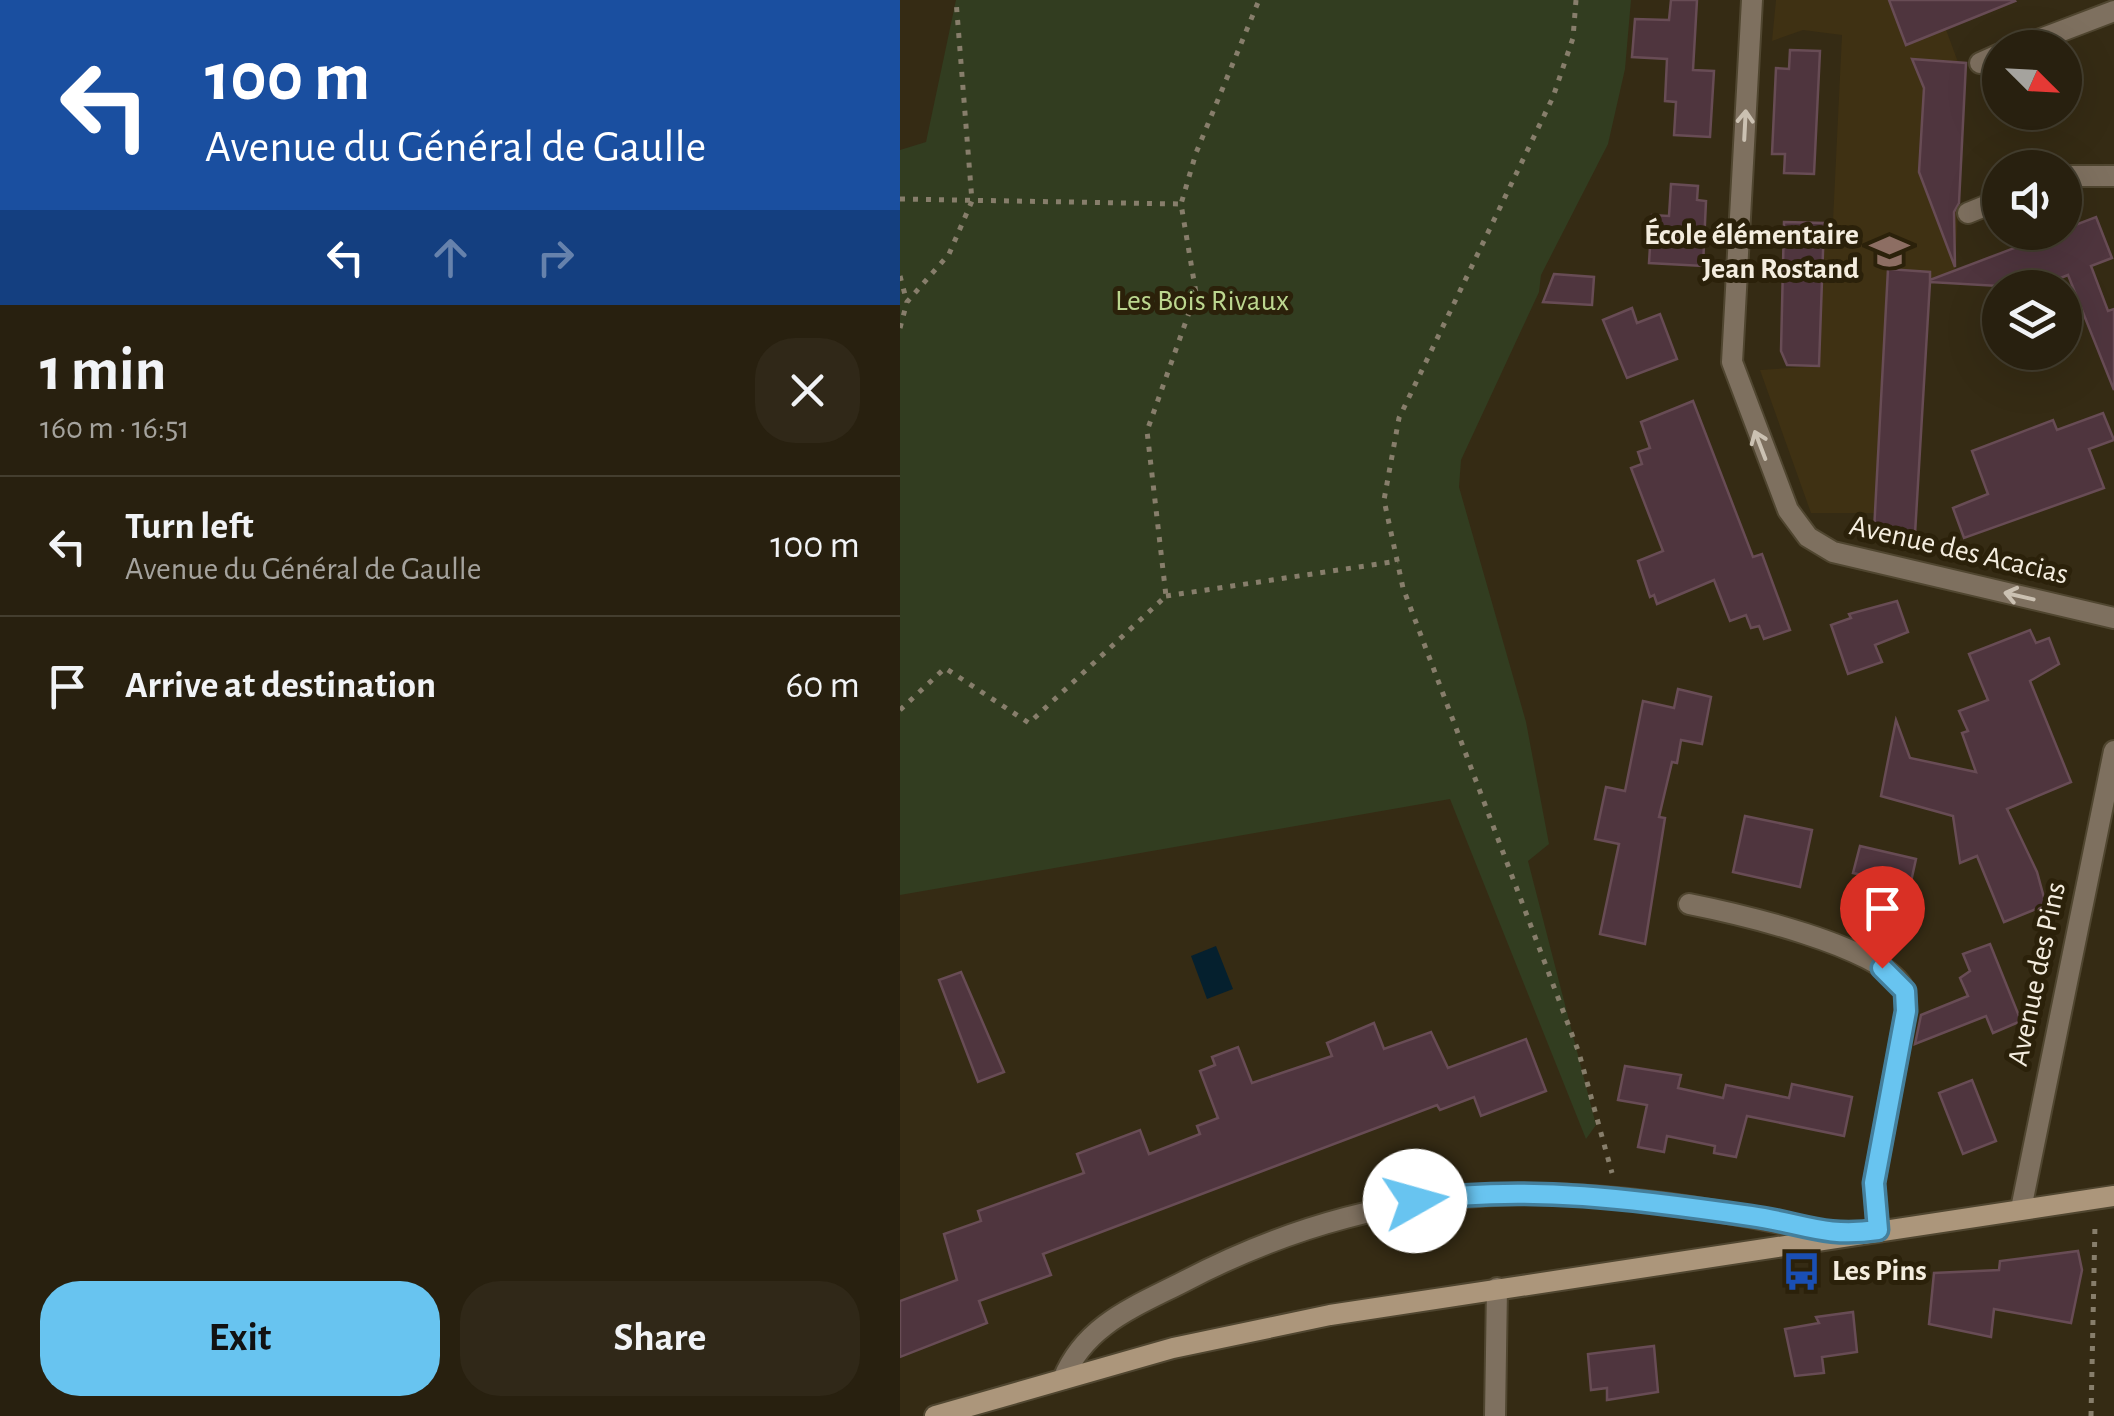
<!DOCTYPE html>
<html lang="en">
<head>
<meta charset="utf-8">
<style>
	body { margin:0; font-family:"Alegreya Sans",sans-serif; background:#302818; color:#f1f3f6; height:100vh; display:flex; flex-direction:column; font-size:38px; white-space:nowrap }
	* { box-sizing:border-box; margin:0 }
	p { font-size:32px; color:#a5a39e }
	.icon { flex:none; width:55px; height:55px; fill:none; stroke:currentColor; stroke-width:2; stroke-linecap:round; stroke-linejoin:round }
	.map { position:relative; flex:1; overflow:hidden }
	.drawer { display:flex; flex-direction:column; background:#28200f; width:900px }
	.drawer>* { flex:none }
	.guide { background:#1a4fa0; color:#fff; overflow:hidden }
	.needle { width:65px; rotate:114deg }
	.buttons { position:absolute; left:1082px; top:30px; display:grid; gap:20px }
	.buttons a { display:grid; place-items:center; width:100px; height:100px; border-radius:50%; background:#28200f; box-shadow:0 10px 40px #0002,0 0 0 2px #443e2f; font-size:50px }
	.pin { position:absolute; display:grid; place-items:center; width:85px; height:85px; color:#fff; margin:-102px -42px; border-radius:50% 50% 50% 0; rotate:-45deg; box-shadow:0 0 10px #0007 }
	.pin .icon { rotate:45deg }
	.me { position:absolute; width:110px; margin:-55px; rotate:83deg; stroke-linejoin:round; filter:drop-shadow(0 0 8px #0008) }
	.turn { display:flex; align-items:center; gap:35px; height:210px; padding:0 40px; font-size:45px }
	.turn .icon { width:130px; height:130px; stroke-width:2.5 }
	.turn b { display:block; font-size:70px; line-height:85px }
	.lanes { display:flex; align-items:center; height:95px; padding:0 40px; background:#0003; justify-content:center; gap:50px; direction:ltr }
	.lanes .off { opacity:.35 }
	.round { display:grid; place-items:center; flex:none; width:105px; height:105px; border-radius:40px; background:#302818 }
	.headline { display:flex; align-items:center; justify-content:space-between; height:170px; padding:0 40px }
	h1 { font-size:60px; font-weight:700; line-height:75px }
	.primary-button { display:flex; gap:20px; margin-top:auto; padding:20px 40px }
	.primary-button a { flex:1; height:115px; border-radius:40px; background:#68c4f0; color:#111; font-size:40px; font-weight:700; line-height:115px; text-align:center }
	.primary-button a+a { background:#302818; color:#f1f3f6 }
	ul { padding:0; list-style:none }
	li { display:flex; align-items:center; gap:30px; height:140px; padding:0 40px; border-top:2px solid #443e2f }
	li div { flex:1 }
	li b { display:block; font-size:38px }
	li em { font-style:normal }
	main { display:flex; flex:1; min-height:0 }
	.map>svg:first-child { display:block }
	.built { fill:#3f3113 }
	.green { fill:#323d20 }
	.water { fill:#05202e }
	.building { fill:#4f353e; stroke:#684c55; stroke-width:2.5 }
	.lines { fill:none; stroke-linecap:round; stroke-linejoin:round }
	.street-casing { stroke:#504630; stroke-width:24 }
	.secondary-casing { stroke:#504630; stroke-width:24 }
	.path { stroke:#877e6b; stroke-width:5; stroke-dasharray:5 8; stroke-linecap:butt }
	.street { stroke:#7e705f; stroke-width:20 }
	.secondary { stroke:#ac967b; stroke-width:20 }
	.oneway { stroke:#cbc1b2 }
	.route-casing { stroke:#447f9c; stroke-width:25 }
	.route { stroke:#68c4f0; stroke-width:18 }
	.labels { text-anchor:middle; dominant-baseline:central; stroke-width:10; stroke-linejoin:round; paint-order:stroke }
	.poi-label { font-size:30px; font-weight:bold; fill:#f4eddf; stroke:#2b210a; text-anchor:end }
	.park-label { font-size:30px; fill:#bcd78f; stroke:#2b210a }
	.street-label { font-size:30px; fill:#f4eddf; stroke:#2b210a }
</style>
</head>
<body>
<main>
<section class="drawer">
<div class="guide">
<div class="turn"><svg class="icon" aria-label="left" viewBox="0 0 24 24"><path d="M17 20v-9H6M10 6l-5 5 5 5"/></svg><div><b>100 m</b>Avenue du Général de Gaulle</div></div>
<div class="lanes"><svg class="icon" aria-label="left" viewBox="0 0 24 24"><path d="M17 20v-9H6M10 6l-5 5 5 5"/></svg><svg class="icon off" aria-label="ahead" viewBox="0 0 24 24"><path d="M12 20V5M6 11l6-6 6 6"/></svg><svg class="icon off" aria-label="right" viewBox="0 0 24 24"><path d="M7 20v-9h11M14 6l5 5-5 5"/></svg></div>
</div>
<div class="headline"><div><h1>1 min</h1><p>160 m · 16:51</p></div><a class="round"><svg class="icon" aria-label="close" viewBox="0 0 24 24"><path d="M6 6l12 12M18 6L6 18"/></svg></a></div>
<ul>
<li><svg class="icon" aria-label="left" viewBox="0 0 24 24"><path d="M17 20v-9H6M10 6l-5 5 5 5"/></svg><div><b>Turn left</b><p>Avenue du Général de Gaulle</p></div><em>100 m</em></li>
<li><svg class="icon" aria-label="arrive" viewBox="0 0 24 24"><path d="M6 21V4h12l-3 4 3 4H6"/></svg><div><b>Arrive at destination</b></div><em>60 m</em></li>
</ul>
<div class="primary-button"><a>Exit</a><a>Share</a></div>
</section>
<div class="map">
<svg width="1214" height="1416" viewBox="0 0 1214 1416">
	<rect width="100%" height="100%" fill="#352b14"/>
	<polygon class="built" points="876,0 1035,0 1058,62 1067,63 1054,283 1030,283 1015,534 974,531 974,513 911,513 860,370 919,366 924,223 933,221 942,35 903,30 872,41"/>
	<polygon class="green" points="56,0 731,0 725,69 708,144 641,275 639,292 561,460 559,487 626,722 649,844 628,861 696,1125 686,1139 550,799 0,895 0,150 26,142"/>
	<polygon class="water" points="316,946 333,989 307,999 291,956"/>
	<g class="building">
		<polygon points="771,0 797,0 793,70 814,71 810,137 774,135 776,102 765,101 767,59 732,57 735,19 769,20"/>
		<polygon points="989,0 1114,0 1115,1 1006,45"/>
		<polygon points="890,50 920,51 914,174 884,173 885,154 872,154 876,68 889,69"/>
		<polygon points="1012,59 1066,63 1059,203 1054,212 1055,267 1019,172 1024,88"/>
		<polygon points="771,184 798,186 797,200 806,201 803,266 749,263 752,215 769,216"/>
		<polygon points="1196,217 1212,258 1191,266 1208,311 1214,309 1214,390 1168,275 1136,288 1030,282 1015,534 974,531 988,269 1030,272 1030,280"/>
		<polygon points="884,222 924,223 919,366 887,365 881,351"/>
		<polygon points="654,274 694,277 692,305 643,302"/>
		<polygon points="732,308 737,323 760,314 777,359 727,378 703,320"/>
		<polygon points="793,401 853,557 862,554 890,630 864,639 859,626 851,628 846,615 830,621 814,580 757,604 754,595 750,597 738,561 763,551 731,468 742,464 738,452 750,448 741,422"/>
		<polygon points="1203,413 1214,440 1189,449 1204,488 1064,538 1053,508 1088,494 1072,451 1153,420 1157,430"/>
		<polygon points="997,601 1008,632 975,645 982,662 948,674 931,625 951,618 949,614"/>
		<polygon points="1130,630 1136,643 1149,638 1159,664 1130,681 1171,782 1107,809 1137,872 1146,905 1104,922 1077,856 1060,863 1053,816 981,796 996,720 1010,758 1076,772 1062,733 1068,731 1059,711 1088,700 1069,654"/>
		<polygon points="778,689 811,697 802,744 781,740 777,763 772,762 759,817 765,818 745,944 700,934 719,844 695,839 706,787 725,791 743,701 774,708"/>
		<polygon points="845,816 912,830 900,887 833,872"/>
		<polygon points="960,846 1016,859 1001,927 975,922 984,880 953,873"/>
		<polygon points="1090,944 1121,1021 1093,1033 1086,1016 1015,1044 1021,1015 1068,996 1060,978 1070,971 1063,954"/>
		<polygon points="61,972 104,1072 78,1082 39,980"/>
		<polygon points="474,1023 484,1049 531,1032 548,1068 626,1039 646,1091 581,1116 574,1097 540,1110 537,1105 143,1254 151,1275 79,1301 87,1323 0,1357 0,1301 57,1280 44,1234 81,1221 78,1211 184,1173 177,1154 240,1130 249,1154 300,1134 297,1126 318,1118 300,1071 315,1065 312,1057 338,1047 352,1083 432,1056 427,1043"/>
		<polygon points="725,1066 781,1075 778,1088 823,1098 826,1085 889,1098 892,1084 952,1097 944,1136 847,1116 836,1157 814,1153 815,1146 767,1136 764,1152 738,1147 747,1105 718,1100"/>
		<polygon points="1072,1080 1096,1141 1063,1154 1039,1093"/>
		<polygon points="1178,1251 1182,1270 1171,1323 1094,1309 1091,1337 1029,1324 1034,1273 1099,1270 1100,1261"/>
		<polygon points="953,1312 957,1352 922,1357 924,1373 895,1376 885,1329 919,1323 916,1317"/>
		<polygon points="754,1346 758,1392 707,1400 707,1388 691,1390 688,1354"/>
	</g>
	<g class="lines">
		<defs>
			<g id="street">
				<polyline points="852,0 832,362 888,510 908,537 933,552 1214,618"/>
				<polyline points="1117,48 1214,11"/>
				<polyline points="1080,63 1100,54"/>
				<polyline points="1165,176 1214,176"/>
				<polyline points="1068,213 1100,200"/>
				<path d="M 789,904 C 834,913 982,946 1003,988 C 1007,995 1006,1004 1006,1011 L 974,1183 L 978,1230"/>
				<polyline points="1121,1209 1214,751"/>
				<path d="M 163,1379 C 185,1325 234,1307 283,1282 C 506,1165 701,1181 940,1236"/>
				<polyline points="595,1416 597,1288"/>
			</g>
			<polyline id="secondary" points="35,1416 273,1348 430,1315 1214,1196"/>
		</defs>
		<use href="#street" class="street-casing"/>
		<use href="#secondary" class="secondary-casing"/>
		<g class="path">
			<polyline points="676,0 673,38 653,97 499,418 484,500 503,588 679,1053 712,1173"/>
			<polyline points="0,199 281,204"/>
			<polyline points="0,276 7,302"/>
			<polyline points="0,328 7,302 49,254 72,201 56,0"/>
			<polyline points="266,596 498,561"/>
			<polyline points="0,710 45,668 129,723 266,596 247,431 296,293 281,204 296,153 359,0"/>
			<polyline points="1191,1416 1195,1224"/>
		</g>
		<use href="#street" class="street"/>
		<use href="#secondary" class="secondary"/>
	</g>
	<defs><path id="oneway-shaft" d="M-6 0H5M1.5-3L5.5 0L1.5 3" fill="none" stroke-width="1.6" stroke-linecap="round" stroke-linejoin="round" transform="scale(2.5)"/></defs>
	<g class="oneway">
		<use href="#oneway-shaft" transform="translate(845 125) rotate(-87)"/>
		<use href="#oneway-shaft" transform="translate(860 445) rotate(-111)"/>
		<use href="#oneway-shaft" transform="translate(1119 596) rotate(-167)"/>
	</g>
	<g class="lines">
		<defs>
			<path id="route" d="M 515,1201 C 627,1184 740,1200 851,1216 C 902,1223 924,1238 978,1230 L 974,1183 L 1006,1011 L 1005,991 L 982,968"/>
		</defs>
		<use href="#route" class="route-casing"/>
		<use href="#route" class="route"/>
	</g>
	<defs>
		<symbol id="school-bare" viewBox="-9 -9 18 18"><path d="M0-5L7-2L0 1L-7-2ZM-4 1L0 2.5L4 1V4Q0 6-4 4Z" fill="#8d6e63" stroke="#2b210a" stroke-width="2.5" paint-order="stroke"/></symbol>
		<symbol id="bus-bare" viewBox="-9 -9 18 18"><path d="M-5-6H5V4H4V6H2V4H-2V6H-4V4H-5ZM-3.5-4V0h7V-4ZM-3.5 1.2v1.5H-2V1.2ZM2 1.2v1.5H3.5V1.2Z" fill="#1a4fb4" stroke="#2b210a" stroke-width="2.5" paint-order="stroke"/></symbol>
	</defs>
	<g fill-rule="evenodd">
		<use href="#school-bare" x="962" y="224" width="55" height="55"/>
		<use href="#bus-bare" x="874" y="1244" width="55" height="55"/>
	</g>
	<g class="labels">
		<g class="poi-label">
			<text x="959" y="235">École élémentaire<tspan x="959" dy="34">Jean Rostand</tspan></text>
			<text x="932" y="1271" text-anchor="start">Les Pins</text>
		</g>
		<g class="park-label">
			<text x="302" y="301">Les Bois Rivaux</text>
		</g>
		<g class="street-label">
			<text transform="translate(1059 550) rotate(13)">Avenue des Acacias</text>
			<text transform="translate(1137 974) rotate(-78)">Avenue des Pins</text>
		</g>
	</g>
</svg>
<div class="buttons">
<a><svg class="needle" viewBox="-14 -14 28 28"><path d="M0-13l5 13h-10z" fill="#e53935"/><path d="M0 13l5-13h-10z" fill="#a5a39e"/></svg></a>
<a><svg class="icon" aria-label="sound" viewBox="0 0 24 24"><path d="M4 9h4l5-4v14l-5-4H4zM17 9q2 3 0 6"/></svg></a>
<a><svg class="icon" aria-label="layers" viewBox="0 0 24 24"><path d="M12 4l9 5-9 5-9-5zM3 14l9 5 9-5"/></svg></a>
</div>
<div class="pin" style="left:982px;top:968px;background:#d93025"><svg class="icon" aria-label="arrive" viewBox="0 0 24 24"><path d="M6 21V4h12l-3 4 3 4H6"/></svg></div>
<svg class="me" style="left:515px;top:1201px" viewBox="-20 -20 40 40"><circle r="19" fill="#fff"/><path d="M0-13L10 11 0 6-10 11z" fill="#68c4f0"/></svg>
</div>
</main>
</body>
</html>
